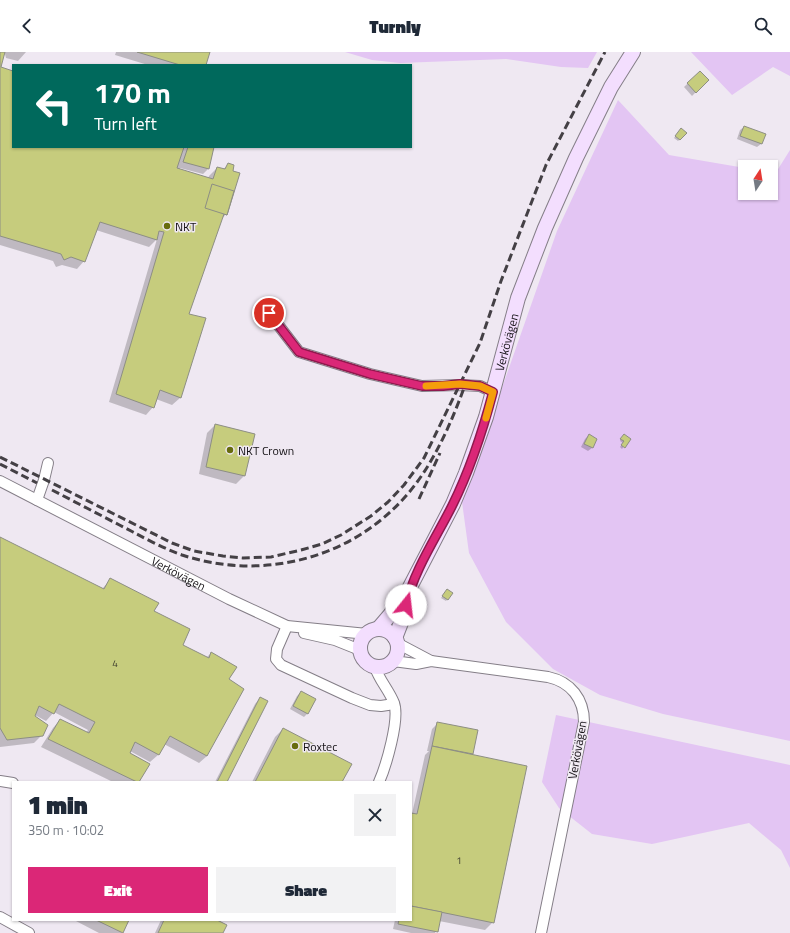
<!DOCTYPE html>
<html lang="en">
<head>
<meta charset="utf-8">
<style>
	body { margin:0; font-family:"Titillium Web",sans-serif; background:#f2f2f3; color:#1f2937; height:100vh; display:flex; flex-direction:column; font-size:15px; white-space:nowrap }
	* { box-sizing:border-box; margin:0 }
	p { font-size:13px; color:#747a83 }
	.icon { flex:none; width:22px; height:22px; fill:none; stroke:currentColor; stroke-width:2; stroke-linecap:round; stroke-linejoin:round }
	.map { position:relative; flex:1; overflow:hidden }
	.side { position:absolute; left:12px; top:729px; width:400px; height:140px; display:flex; flex-direction:column; background:#fff; border-radius:0px; box-shadow:0 1px 3px #0004 }
	.side>* { flex:none }
	.hud { position:absolute; left:12px; top:12px; width:400px; height:84px; border-radius:0px; box-shadow:0 1px 3px #0004; background:#00695c; color:#fff; overflow:hidden }
	.needle { width:26px; rotate:12deg }
	.controls { position:absolute; left:738px; top:108px; display:grid; gap:8px }
	.controls a { display:grid; place-items:center; width:40px; height:40px; border-radius:0px; background:#fff; box-shadow:0 1px 3px #0004; font-size:20px }
	.pin { position:absolute; display:grid; place-items:center; width:34px; height:34px; color:#fff; margin:-17px; border:2px solid #fff; border-radius:50%; box-shadow:0 1px 4px #0007 }
	.me { position:absolute; width:44px; margin:-22px; rotate:16deg; stroke-linejoin:round; filter:drop-shadow(0 0 3px #0008) }
	.turn { display:flex; align-items:center; gap:14px; height:84px; padding:0 16px; font-size:18px }
	.turn .icon { width:52px; height:52px; stroke-width:2.5 }
	.turn b { display:block; font-size:28px; line-height:34px }
	.round { display:grid; place-items:center; flex:none; width:42px; height:42px; border-radius:0px; background:#f2f2f3 }
	.overview { display:flex; align-items:center; justify-content:space-between; height:68px; padding:0 16px }
	h1 { font-size:24px; font-weight:800; line-height:30px }
	.cta { display:flex; gap:8px; margin-top:auto; padding:8px 16px }
	.cta a { flex:1; height:46px; border-radius:0px; background:#db2777; color:#fff; font-size:16px; font-weight:800; line-height:46px; text-align:center }
	.cta a+a { background:#f2f2f3; color:#1f2937 }
	header { display:flex; justify-content:space-between; align-items:center; height:52px; padding:0 16px; background:#fff; font-size:18px; font-weight:800 }
	.map>svg:first-child { display:block }
	.green { fill:#e3c5f3 }
	.shadow { fill:#0003 }
	.building { fill:#c6cc7d; stroke:#8d8e84 }
	.lines { fill:none; stroke-linecap:round; stroke-linejoin:round }
	.street-casing { stroke:#847e87; stroke-width:12 }
	.secondary-casing { stroke:#847e87; stroke-width:16 }
	.street { stroke:#fff; stroke-width:10 }
	.secondary { stroke:#f3defe; stroke-width:14 }
	.rail { stroke:#444045; stroke-width:3; stroke-dasharray:8 4; stroke-linecap:butt }
	.route-casing { stroke:#8e194d; stroke-width:10 }
	.route { stroke:#db2777; stroke-width:7 }
	.slow { stroke:#f59e0b; stroke-width:7 }
	.poi-dot { fill:#676c0e; stroke:#efe8f2; stroke-width:1.5 }
	.labels { text-anchor:middle; dominant-baseline:central; stroke-width:3; stroke-linejoin:round; paint-order:stroke }
	.number-label { font-size:10px; fill:#414030 }
	.poi-label { font-size:12px; fill:#151216; stroke:#efe8f2; text-anchor:start }
	.street-label { font-size:12px; fill:#151216; stroke:#efe8f2 }
</style>
</head>
<body>
<header><svg class="icon" aria-label="back" viewBox="0 0 24 24"><path d="M15 5l-7 7 7 7"/></svg>Turnly<svg class="icon" aria-label="search" viewBox="0 0 24 24"><circle cx="10" cy="10" r="6"/><path d="M15 15l6 6"/></svg></header>
<div class="map">
<svg width="790" height="881" viewBox="0 0 790 881">
	<rect width="100%" height="100%" fill="#efe8f2"/>
	<g class="green">
		<polygon points="345,0 597,0 588,16 561,15 506,7 400,11 372,8"/>
		<polygon points="691,0 790,0 790,24 773,15 732,43"/>
		<polygon points="618,48 669,103 745,116 745,141 771,141 771,121 775,122 790,98 790,689 663,662 600,643 553,617 506,570 469,501 462,450 557,179"/>
		<polygon points="556,663 790,713 790,816 781,798 749,771 652,792 592,782 559,756 542,730"/>
	</g>
	<g class="shadow">
		<polygon points="0,0 26,0 18,9 6,6 5,2 3,2 0,13"/>
		<polygon points="116,0 209,0 205,13 148,13 115,3"/>
		<polygon points="0,16 13,20 13,95 214,95 208,117 203,122 180,116 180,118 208,127 209,124 217,116 223,118 228,112 226,162 221,168 187,262 204,267 180,346 172,353 156,347 153,355 146,363 109,350 157,187 149,195 96,178 84,209 77,217 62,213 56,215 53,209 0,193"/>
		<polygon points="700,20 708,28 692,44 684,35"/>
		<polygon points="744,75 764,83 761,92 757,95 737,87 740,78"/>
		<polygon points="681,77 686,81 678,89 674,86"/>
		<polygon points="215,373 254,382 244,424 236,432 199,422 207,381"/>
		<polygon points="589,383 592,396 588,399 581,395 585,387"/>
		<polygon points="622,385 629,387 622,397 620,395 623,391 620,389"/>
		<polygon points="0,486 102,537 111,527 153,559 181,593 206,606 211,601 228,627 207,704 199,711 164,692 158,703 150,710 130,699 128,701 138,730 113,730 41,695 53,676 60,668 86,681 88,678 54,660 46,669 31,661 42,683 34,691 0,695"/>
		<polygon points="446,540 452,541 446,549 441,546"/>
		<polygon points="301,640 308,661 304,665 290,657 297,644"/>
		<polygon points="260,646 226,730 215,730 255,652"/>
		<polygon points="438,671 472,702 471,703 493,870 485,878 439,869 435,881 411,881 393,877 395,868 411,868 411,762 412,762 425,703 429,699 427,699 432,677"/>
		<polygon points="283,677 341,730 252,730 275,685"/>
		<polygon points="74,868 128,868 121,881 99,881"/>
		<polygon points="161,868 215,868 222,881 155,881"/>
	</g>
	<g class="building">
		<polygon points="0,0 5,0 1,15 13,19 13,95 184,95 177,116 213,127 217,115 225,117 228,111 234,113 233,119 240,121 227,163 224,162 189,262 206,266 181,346 160,338 154,356 116,342 164,180 159,179 157,188 100,170 85,210 71,205 64,208 61,202 0,184"/>
		<polygon points="137,0 210,0 206,13 180,13"/>
		<polygon points="700,19 709,28 696,41 687,31"/>
		<polygon points="744,74 766,82 762,92 740,84"/>
		<polygon points="681,76 687,81 680,88 675,84"/>
		<polygon points="188,95 214,95 209,117 183,110"/>
		<polygon points="212,132 234,139 227,163 205,156"/>
		<polygon points="215,372 255,382 245,424 206,415"/>
		<polygon points="589,382 597,387 593,396 584,392"/>
		<polygon points="624,382 631,387 625,396 621,393 624,389 620,387"/>
		<polygon points="0,485 104,537 110,526 159,551 154,559 190,577 183,593 209,606 211,600 237,615 229,627 244,637 207,704 170,684 159,703 135,690 130,701 150,712 139,730 137,730 48,687 60,667 89,681 95,670 59,652 54,662 39,654 35,664 48,673 43,684 7,688 0,676"/>
		<polygon points="447,537 453,541 448,548 442,544"/>
		<polygon points="301,639 316,647 308,662 293,654"/>
		<polygon points="260,645 268,649 227,730 217,730"/>
		<polygon points="437,670 478,678 473,702 432,694"/>
		<polygon points="283,676 352,712 342,730 255,730"/>
		<polygon points="432,694 527,714 494,871 411,854 411,761 417,762"/>
		<polygon points="411,854 442,860 438,880 398,872 399,868 411,868"/>
		<polygon points="96,868 129,868 123,881"/>
		<polygon points="164,868 217,868 227,873 223,881 158,881"/>
	</g>
	<g class="lines">
		<defs>
			<g id="street">
				<polyline points="269,261 299,300 370,322 422,334 460,333 480,334 493,340"/>
				<path id="s1" d="M 0,429 L 229,547 L 287,574 L 367,582"/>
				<polyline points="37,448 44,428 48,411"/>
				<polyline points="287,574 277,597 276,607 281,613 352,646 370,653 381,654 394,652"/>
				<polyline points="304,581 335,588 360,598"/>
				<polyline points="397,591 431,609"/>
				<path d="M 393,609 L 416,612 L 431,609 L 548,625 C 571,630 584,647 584,670 L 541,881"/>
				<path d="M 375,615 C 379,628 389,638 394,651 C 400,667 386,714 379,730"/>
				<polyline points="0,729 13,731"/>
				<polyline points="0,865 29,881"/>
			</g>
			<g id="secondary">
				<path id="s2" d="M 378,577 L 390,563 L 409,537 L 453,452 L 466,421 L 486,365 L 518,246 L 545,176 L 576,106 L 611,35 L 633,0"/>
				<circle cx="379" cy="596" r="19"/>
				<polyline points="395,586 402,568 408,544"/>
			</g>
		</defs>
		<use href="#street" class="street-casing"/>
		<use href="#secondary" class="secondary-casing"/>
		<use href="#street" class="street"/>
		<use href="#secondary" class="secondary"/>
		<g class="rail">
			<polyline points="0,405 172,491 194,499 223,504 243,506 271,505 301,498 322,492 341,483 371,464 388,450 404,433 424,406 480,291 501,229 546,113 605,0"/>
			<polyline points="0,412 37,431"/>
			<path d="M 52,438 C 79,452 106,466 133,480 C 148,488 165,497 182,503 C 261,529 349,508 405,445 C 432,415 450,374 464,336"/>
			<polyline points="419,447 440,401"/>
		</g>
	</g>
	<g class="lines">
		<defs>
			<path id="route" d="M 269,261 L 299,300 L 370,322 L 422,334 L 443,334 L 460,332 L 480,334 L 493,340 C 483,378 470,418 452,454 C 436,486 414,518 406,553"/>
		</defs>
		<use href="#route" class="route-casing"/>
		<use href="#route" class="route"/>
		<polyline class="slow" points="426,334 460,332 480,334 493,340 486,366"/>
	</g>
	<g class="poi-dot">
		<circle cx="167" cy="174" r="4"/>
		<circle cx="230" cy="398" r="4"/>
		<circle cx="295" cy="694" r="4"/>
	</g>
	<g class="labels">
		<g class="number-label">
			<text x="115" y="611">4</text>
			<text x="459" y="808">1</text>
		</g>
		<g class="poi-label">
			<text x="175" y="174">NKT</text>
			<text x="238" y="398">NKT Crown</text>
			<text x="303" y="694">Roxtec</text>
		</g>
		<g class="street-label">
			<text stroke="none"><textPath href="#s2" startOffset="317">Verkövägen</textPath></text>
			<text stroke="none"><textPath href="#s1" startOffset="201">Verkövägen</textPath></text>
			<text transform="translate(577 698) rotate(-80)">Verkövägen</text>
		</g>
	</g>
</svg>
<div class="controls">
<a><svg class="needle" viewBox="-14 -14 28 28"><path d="M0-13l5 13h-10z" fill="#e53935"/><path d="M0 13l5-13h-10z" fill="#747a83"/></svg></a>
</div>
<div class="pin" style="left:269px;top:261px;background:#d93025"><svg class="icon" aria-label="arrive" viewBox="0 0 24 24"><path d="M6 21V4h12l-3 4 3 4H6"/></svg></div>
<svg class="me" style="left:406px;top:553px" viewBox="-20 -20 40 40"><circle r="19" fill="#fff"/><path d="M0-13L10 11 0 6-10 11z" fill="#db2777"/></svg>
<div class="hud">
<div class="turn"><svg class="icon" aria-label="left" viewBox="0 0 24 24"><path d="M17 20v-9H6M10 6l-5 5 5 5"/></svg><div><b>170 m</b>Turn left</div></div>
</div>
<section class="side">
<div class="overview"><div><h1>1 min</h1><p>350 m · 10:02</p></div><a class="round"><svg class="icon" aria-label="close" viewBox="0 0 24 24"><path d="M6 6l12 12M18 6L6 18"/></svg></a></div>
<div class="cta"><a>Exit</a><a>Share</a></div>
</section>
</div>
</body>
</html>
